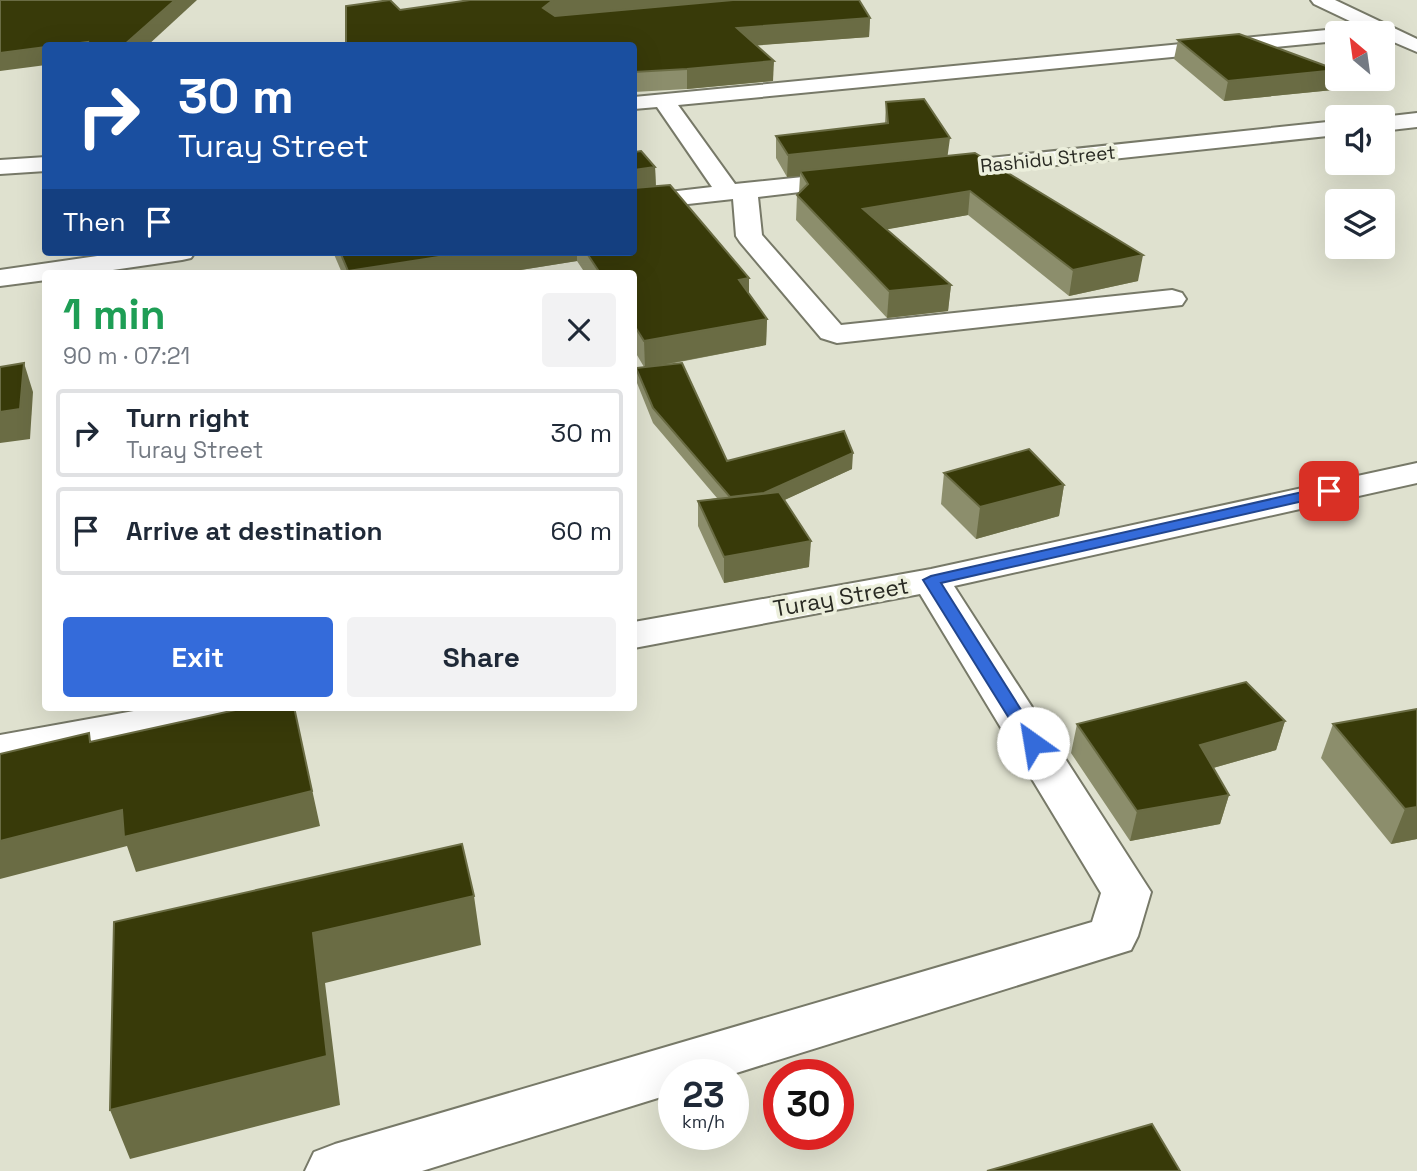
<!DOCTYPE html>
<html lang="en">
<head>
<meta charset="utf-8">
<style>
	body { margin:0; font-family:"Space Grotesk",sans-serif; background:#f2f2f3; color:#1f2937; height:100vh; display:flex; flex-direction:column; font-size:26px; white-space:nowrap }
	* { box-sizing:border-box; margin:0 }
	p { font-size:23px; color:#747a83 }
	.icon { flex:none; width:38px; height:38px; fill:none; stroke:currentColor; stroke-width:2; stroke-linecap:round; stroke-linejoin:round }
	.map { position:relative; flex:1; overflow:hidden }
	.panel { position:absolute; left:42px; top:270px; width:595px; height:441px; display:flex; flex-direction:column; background:#fff; border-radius:7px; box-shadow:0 7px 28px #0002 }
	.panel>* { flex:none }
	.hud { position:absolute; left:42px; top:42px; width:595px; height:214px; border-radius:7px; box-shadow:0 7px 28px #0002; background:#1a4fa0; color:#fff; overflow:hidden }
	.needle { width:46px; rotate:331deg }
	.fabs { position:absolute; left:1325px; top:21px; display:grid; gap:14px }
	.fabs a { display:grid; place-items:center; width:70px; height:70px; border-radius:7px; background:#fff; box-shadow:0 7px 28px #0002; font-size:35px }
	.speed { position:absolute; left:658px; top:1059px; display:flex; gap:14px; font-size:35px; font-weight:700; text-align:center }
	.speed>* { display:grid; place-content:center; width:91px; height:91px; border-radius:50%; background:#fff; box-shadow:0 7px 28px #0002; line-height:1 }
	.speed small { font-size:18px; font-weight:400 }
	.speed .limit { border:10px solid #d22; background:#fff; color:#111 }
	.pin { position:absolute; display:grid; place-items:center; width:60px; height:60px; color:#fff; margin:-30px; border-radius:14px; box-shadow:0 4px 10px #0006 }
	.me { position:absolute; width:77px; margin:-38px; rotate:328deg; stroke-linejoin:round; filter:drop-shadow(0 0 5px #0008) }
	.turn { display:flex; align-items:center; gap:24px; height:147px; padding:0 21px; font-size:32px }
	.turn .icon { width:91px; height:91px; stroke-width:2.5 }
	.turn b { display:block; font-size:49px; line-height:60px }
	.then { display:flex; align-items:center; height:66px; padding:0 21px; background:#0003; gap:14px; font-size:26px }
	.round { display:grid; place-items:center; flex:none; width:74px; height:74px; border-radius:7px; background:#f2f2f3 }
	.overview { display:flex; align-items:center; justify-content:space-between; height:119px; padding:0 21px }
	h1 { font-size:42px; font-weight:800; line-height:52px; color:#1e9e55 }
	.action { display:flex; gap:14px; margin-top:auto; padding:14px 21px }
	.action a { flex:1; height:80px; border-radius:7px; background:#346bda; color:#fff; font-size:28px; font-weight:800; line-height:80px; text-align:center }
	.action a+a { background:#f2f2f3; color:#1f2937 }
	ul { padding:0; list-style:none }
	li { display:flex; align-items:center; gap:21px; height:88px; margin:0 14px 10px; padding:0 7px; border:4px solid #e0e1e3; border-radius:7px }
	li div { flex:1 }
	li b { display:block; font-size:26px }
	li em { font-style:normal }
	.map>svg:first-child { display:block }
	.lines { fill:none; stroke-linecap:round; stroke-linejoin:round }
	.street-casing { stroke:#777968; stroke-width:4 }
	.street { fill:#fff; fill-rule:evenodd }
	.wall { fill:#8c8e6c }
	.shaded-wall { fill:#6a6c44 }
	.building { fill:#383a09; stroke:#6a6c44; stroke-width:2 }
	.route { fill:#346bda; stroke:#22468e; stroke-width:2 }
	.labels { text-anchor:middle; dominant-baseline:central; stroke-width:7; stroke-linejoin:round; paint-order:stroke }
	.far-street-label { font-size:19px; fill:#282922; stroke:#ecefdc }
	.street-label { font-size:23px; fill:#282922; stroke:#ecefdc }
</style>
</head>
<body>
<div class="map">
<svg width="1417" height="1171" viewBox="0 0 1417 1171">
	<rect width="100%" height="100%" fill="#dfe1cf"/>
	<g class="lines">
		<defs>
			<g id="street">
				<polygon points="1311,0 1335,0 1417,39 1417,52 1382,37 1382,33 1375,33 1314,4"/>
				<polygon points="1337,29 1345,33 1337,33 1337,41 678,105 735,184 851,172 860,174 863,179 860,184 851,186 758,197 762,235 841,325 1172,290 1182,293 1186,299 1182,305 837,343 821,338 740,242 736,236 733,199 634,210 634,196 712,187 657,107 634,109 634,97"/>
				<polygon points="1417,113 1417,127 1382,131 1382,117"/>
				<polygon points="1337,121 1337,135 942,177 934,175 930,170 934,165 942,163"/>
				<polygon points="46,157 46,171 0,174 0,160"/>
				<polygon points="125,252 195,252 191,258 182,260 92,273 46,273 46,280 0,286 0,270"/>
				<polygon points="1417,463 1417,483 954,586 1151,892 1138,936 1131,950 733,1074 674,1074 674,1093 422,1171 305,1171 314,1152 335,1144 1092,922 1101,893 920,594 634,648 634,622 931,569"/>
				<polygon points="156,707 257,707 251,717 236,721 0,765 0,735"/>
			</g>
		</defs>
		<use href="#street" class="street-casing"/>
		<use href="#street" class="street"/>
	</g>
	<g class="wall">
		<polygon points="400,10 870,18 869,37 757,45 773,81 687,89 634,92 634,46"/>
		<polygon points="1178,40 1333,90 1224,101 1174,59"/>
		<polygon points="886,102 948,156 1138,281 1069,296 968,215 887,229 951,285 948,311 887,318 796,220 797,195 799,193 800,176 787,177 776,158 776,136 885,123"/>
		<polygon points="655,167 656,186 749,293 767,319 766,345 659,366 727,461 852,469 784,500 809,567 724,583 698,526 698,501 717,498 653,423 637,383 636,368 644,367 634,350 634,273 585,273 577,261 501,273 342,273 333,252 634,252"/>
		<polygon points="944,473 1064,485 1059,516 976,539 941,504"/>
		<polygon points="1417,709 1417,839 1391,844 1321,758 1333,724"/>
		<polygon points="1285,721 1276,750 1213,768 1229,795 1220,824 1130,841 1071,753 1077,724"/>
	</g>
	<g class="shaded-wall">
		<polygon points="175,0 197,0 147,46 123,46"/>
		<polygon points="553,0 758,0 556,17 543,8"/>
		<polygon points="870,18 869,37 737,47 737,28"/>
		<polygon points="88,42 89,46 58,46"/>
		<polygon points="46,47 46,65 0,71 0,53"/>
		<polygon points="774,61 773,81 687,89 687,69"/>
		<polygon points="1337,70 1333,90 1224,101 1228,81"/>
		<polygon points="950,138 947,160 800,171 800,176 787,177 788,155"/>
		<polygon points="655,167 656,191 634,194 634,170"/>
		<polygon points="970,191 968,215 861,234 863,209"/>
		<polygon points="471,252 577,252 577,261 501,273 348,273 348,271"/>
		<polygon points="1143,255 1138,281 1069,296 1073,270"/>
		<polygon points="749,278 749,304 739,280"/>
		<polygon points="951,285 948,311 887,318 889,291"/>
		<polygon points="767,319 766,345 645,368 644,341"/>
		<polygon points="24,363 33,392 30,439 0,443 0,412"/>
		<polygon points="853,453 852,469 737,522 738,505"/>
		<polygon points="1064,485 1059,516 976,539 980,507"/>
		<polygon points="811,541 809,567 724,583 724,557"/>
		<polygon points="294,707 320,826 136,872 127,846 0,879 0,841 122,810"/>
		<polygon points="1285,721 1276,750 1192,774 1200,745"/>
		<polygon points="1229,795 1220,824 1130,841 1137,811"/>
		<polygon points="1417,807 1417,839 1391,844 1405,809"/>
		<polygon points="474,896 481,945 325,983 340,1105 130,1159 110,1110 313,933"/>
	</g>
	<g class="building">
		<polygon points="0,0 175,0 123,46 87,46 88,42 58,46 46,46 46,47 0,53"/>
		<polygon points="390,0 400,10 470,0 553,0 543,8 555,16 733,0 859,0 870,18 737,28 774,61 687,69 634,72 634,46 346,46 346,6"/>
		<polygon points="1239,34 1337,70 1228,81 1178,40"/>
		<polygon points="924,99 950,138 788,155 776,136 888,123 886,102"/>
		<polygon points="641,151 655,167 634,170 634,152"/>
		<polygon points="975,153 1143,255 1073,270 970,191 863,209 951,285 889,291 797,195 808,184 800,171"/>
		<polygon points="670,185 749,278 739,280 767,319 644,341 634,325 634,273 600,273 586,252 634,252 634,188"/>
		<polygon points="340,252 471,252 348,271"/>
		<polygon points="24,363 20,409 0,412 0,367"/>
		<polygon points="682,363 727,461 844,431 853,453 764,493 730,497 653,408 636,368"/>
		<polygon points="1029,449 1064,485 980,507 944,473"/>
		<polygon points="779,492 811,541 724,557 698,501"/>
		<polygon points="1246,682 1285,721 1200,745 1229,795 1137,811 1077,724"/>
		<polygon points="249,707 294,707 312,791 124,837 122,810 0,841 0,754 89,733 90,742"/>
		<polygon points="1417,709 1417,807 1405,809 1333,724"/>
		<polygon points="462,844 474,896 313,933 327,1056 110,1110 114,922"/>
		<polygon points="1152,1124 1180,1171 987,1171"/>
	</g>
	<polygon class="route" points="1329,486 1334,488 1336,491 1334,494 941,583 1042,743 1040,747 1027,747 923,580 931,576"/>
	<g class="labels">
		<g class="far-street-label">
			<text transform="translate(1048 159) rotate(-6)">Rashidu Street</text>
		</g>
		<g class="street-label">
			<text transform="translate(841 597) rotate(-10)">Turay Street</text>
		</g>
	</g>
</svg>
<div class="fabs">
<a><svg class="needle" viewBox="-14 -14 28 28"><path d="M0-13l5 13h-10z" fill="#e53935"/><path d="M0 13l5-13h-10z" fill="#747a83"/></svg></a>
<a><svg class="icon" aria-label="sound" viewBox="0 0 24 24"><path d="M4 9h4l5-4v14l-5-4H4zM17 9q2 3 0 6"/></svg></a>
<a><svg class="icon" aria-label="layers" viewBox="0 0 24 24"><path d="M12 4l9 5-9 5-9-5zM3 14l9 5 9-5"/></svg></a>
</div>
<div class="speed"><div>23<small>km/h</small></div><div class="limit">30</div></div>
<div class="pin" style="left:1329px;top:491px;background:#d93025"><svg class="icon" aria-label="arrive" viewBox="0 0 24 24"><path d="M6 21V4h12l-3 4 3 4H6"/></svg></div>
<svg class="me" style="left:1033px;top:743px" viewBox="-20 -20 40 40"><circle r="19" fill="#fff"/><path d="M0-13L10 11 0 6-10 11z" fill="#346bda"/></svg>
<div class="hud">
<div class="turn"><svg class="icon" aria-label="right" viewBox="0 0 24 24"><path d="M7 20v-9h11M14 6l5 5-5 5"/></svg><div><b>30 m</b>Turay Street</div></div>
<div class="then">Then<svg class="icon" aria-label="arrive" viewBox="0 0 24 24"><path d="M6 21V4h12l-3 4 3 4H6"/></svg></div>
</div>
<section class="panel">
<div class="overview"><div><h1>1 min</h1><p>90 m · 07:21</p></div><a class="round"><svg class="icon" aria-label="close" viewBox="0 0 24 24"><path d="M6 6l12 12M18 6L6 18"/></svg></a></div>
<ul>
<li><svg class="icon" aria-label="right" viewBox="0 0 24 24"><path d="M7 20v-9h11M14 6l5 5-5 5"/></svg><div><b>Turn right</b><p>Turay Street</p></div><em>30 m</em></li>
<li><svg class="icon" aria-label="arrive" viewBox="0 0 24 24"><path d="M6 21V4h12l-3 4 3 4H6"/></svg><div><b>Arrive at destination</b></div><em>60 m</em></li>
</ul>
<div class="action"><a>Exit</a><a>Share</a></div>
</section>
</div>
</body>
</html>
